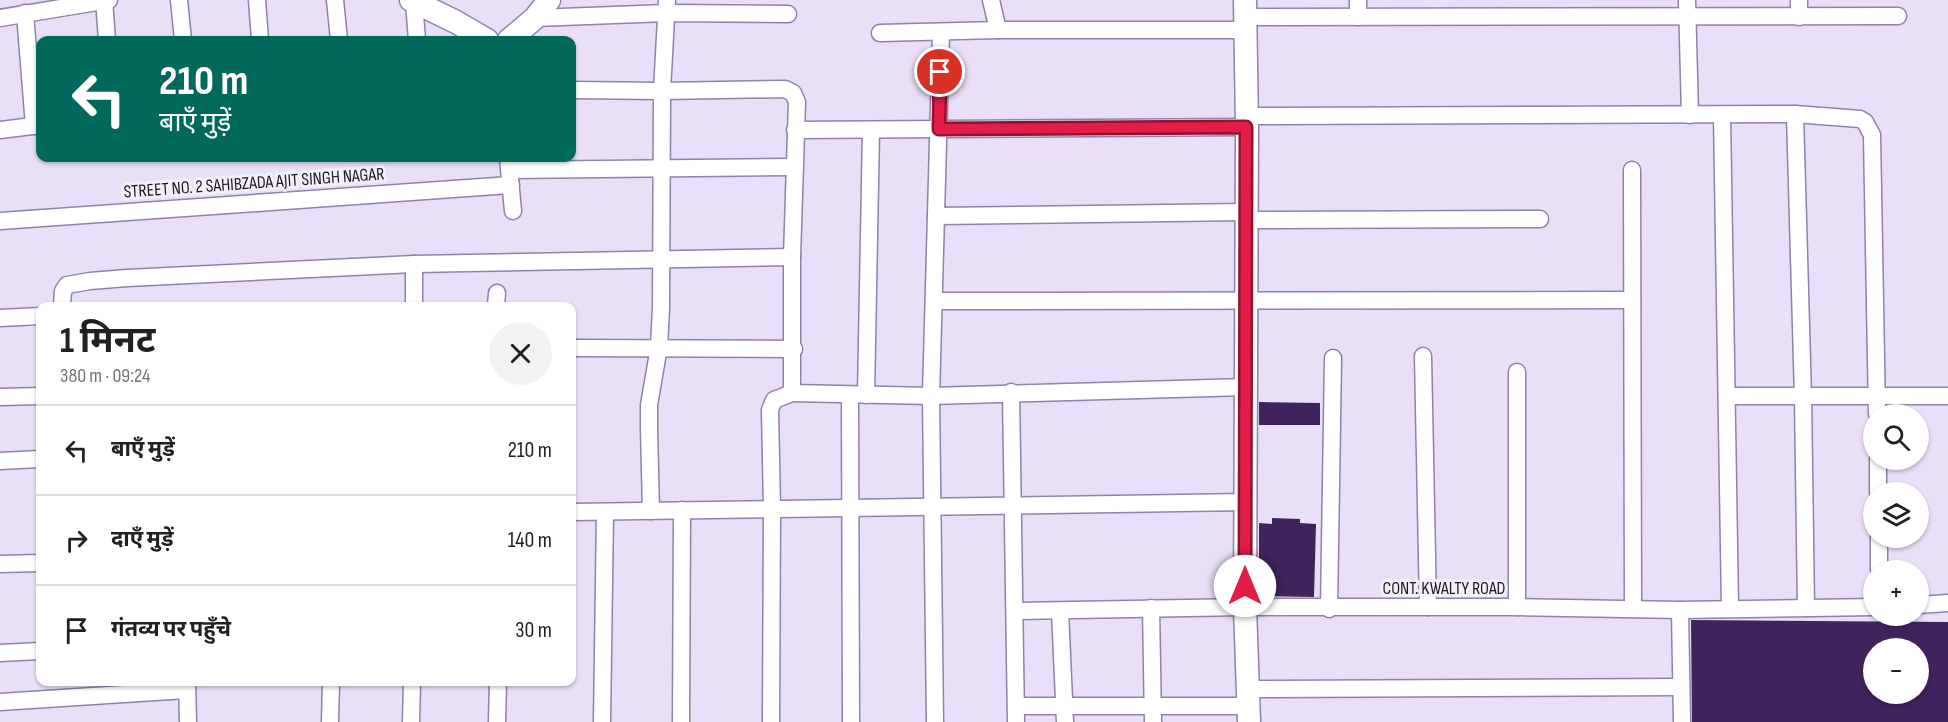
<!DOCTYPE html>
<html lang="hi">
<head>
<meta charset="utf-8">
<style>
	body { margin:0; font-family:"Sofia Sans Condensed","Noto Sans Devanagari",sans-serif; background:#f2f2f2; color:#202124; height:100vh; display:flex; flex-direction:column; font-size:22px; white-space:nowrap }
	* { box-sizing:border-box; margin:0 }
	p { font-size:20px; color:#757577 }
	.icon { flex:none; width:33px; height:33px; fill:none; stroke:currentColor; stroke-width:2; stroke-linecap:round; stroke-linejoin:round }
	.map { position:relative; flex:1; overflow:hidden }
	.sheet { position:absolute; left:36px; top:302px; width:540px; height:384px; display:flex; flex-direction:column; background:#fff; border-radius:12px; box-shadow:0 2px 4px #0004 }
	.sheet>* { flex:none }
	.hud { position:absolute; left:36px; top:36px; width:540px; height:126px; border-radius:12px; box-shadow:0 2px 4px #0004; background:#00695c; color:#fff; overflow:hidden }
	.controls { position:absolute; left:1863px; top:404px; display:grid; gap:12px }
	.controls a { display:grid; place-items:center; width:66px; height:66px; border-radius:50%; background:#fff; box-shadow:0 2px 4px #0004; font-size:30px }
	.pin { position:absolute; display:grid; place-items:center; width:51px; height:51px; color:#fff; margin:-26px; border:3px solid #fff; border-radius:50%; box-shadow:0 2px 6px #0007 }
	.me { position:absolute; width:66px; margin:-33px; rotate:0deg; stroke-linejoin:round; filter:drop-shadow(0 0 4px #0008) }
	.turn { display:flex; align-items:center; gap:21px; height:126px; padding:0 24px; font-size:27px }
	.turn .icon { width:78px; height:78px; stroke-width:2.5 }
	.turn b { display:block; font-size:42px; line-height:51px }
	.round { display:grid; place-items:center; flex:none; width:63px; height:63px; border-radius:32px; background:#f2f2f2 }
	.headline { display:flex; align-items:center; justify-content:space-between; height:102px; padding:0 24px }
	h1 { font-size:36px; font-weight:700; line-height:45px }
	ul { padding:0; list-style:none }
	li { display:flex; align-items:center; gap:18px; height:90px; padding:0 24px; border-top:2px solid #e0e0e0 }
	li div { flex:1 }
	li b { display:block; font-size:22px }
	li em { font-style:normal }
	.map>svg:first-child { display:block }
	.building { fill:#40235d; fill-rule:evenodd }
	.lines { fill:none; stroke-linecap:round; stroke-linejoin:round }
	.street-casing { stroke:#9281a9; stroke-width:19 }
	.secondary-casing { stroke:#9281a9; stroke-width:25 }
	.street { stroke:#fff; stroke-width:16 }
	.secondary { stroke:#fff; stroke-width:22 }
	.route-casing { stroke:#92132f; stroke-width:15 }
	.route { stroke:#e11d48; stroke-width:10 }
	.labels { text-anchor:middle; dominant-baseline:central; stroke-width:6; stroke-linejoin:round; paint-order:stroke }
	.street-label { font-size:18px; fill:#1e1726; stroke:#f4f0f9 }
</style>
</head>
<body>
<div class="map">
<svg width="1948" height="722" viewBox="0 0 1948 722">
	<rect width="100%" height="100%" fill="#eadff9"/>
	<g class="building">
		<polygon points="1259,402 1320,403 1320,425 1259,425"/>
		<polygon points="1272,518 1300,519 1300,523 1316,524 1314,597 1259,596 1259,523 1272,524"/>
		<path d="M 1691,620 L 1948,622 L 1948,722 L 1692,722 ZM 1874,648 L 1918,648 L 1918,693 L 1874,693 Z"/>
	</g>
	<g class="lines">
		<defs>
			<g id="street">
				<polyline points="104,0 107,40"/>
				<polyline points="179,0 183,40"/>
				<polyline points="257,0 260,40"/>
				<polyline points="335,0 339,40"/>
				<polyline points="667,0 662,91 785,89 793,93 797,102 792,257 792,393 931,396 1246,387"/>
				<polyline points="991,0 998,30"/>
				<polyline points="1358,0 1358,17"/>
				<polyline points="1687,0 1690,115"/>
				<polyline points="1799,0 1799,17"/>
				<polyline points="414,2 417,40"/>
				<polyline points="25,13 34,126"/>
				<polyline points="1245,17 1898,16"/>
				<polyline points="0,18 109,0"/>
				<polyline points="535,18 667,13 788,14"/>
				<polyline points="880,33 998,30 1245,30"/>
				<polyline points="572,90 662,91 661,308 659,347 649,405 649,429 651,511"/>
				<polyline points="1795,114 1803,397 1806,608"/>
				<polyline points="1722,115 1730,608"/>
				<polyline points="1246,116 1795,114 1860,119 1865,122 1872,135 1877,414"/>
				<polyline points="0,130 40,125"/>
				<polyline points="795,130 1247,127"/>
				<polyline points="508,158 513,211"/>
				<polyline points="510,170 794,167"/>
				<polyline points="1632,170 1633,609"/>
				<polyline points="936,216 1246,212"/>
				<polyline points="1246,220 1540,219"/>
				<polyline points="0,221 511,185"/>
				<polyline points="934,301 1632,300"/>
				<polyline points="62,306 63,291 67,285 90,281 127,278 414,264 792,257"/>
				<polyline points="414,306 414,264"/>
				<polyline points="496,306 497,293"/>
				<polyline points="0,318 40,316"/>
				<polyline points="572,348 794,349"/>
				<polyline points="1423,356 1428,607"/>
				<polyline points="1517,372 1517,607"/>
				<polyline points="1011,392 1016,722"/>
				<polyline points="850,395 851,722"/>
				<polyline points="866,395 871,130"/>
				<polyline points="1727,396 1948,396"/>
				<polyline points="0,397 40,396"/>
				<polyline points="1878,459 1878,492"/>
				<polyline points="0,461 40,459"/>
				<polyline points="572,512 1246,502"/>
				<polyline points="1879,537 1879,570"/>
				<polyline points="0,564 40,563"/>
				<polyline points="1918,605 1948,603"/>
				<polyline points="1151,608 1153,722"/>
				<polyline points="1329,609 1333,358"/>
				<polyline points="1680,610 1682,722"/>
				<polyline points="1015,611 1245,607 1517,607 1680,610 1874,607"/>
				<polyline points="1060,611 1065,722"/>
				<polyline points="0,653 40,651"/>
				<polyline points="187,681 188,722"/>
				<polyline points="1249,689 1681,687"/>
				<polyline points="0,702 186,690"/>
				<polyline points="1016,706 1249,706"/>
				<polyline points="330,722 331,681"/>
				<polyline points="411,722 412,681"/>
				<polyline points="497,722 498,681"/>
				<polyline points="602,722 605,512"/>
				<polyline points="681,722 682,510"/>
				<polyline points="771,722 772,508 770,410 774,400 792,393"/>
				<polyline points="935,722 931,396 941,33"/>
			</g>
			<g id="secondary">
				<polyline points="411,0 456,22 487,40"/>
				<polyline points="1245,0 1247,127 1245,607 1249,722"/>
				<polyline points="509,40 535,18 549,0"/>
			</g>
		</defs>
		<use href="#street" class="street-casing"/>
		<use href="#secondary" class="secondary-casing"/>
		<use href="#street" class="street"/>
		<use href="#secondary" class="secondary"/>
	</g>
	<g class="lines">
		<defs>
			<polyline id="route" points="940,72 939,129 1246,127 1245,586"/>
		</defs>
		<use href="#route" class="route-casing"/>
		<use href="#route" class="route"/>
	</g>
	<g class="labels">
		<g class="street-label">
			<text transform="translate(254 183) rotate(-4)">STREET NO. 2 SAHIBZADA AJIT SINGH NAGAR</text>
			<text x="1444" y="588">CONT. KWALTY ROAD</text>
		</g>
	</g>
</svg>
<div class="controls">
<a><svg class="icon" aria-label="search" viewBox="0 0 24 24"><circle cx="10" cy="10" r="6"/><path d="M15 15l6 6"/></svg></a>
<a><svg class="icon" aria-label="layers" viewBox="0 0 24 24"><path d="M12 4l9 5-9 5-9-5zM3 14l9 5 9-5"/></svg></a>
<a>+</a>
<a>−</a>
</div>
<div class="pin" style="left:940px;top:72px;background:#d93025"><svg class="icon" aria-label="arrive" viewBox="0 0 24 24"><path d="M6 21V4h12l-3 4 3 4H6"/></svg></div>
<svg class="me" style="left:1245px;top:586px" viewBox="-20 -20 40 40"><circle r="19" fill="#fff"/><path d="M0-13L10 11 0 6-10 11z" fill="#e11d48"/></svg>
<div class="hud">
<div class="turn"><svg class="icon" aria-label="left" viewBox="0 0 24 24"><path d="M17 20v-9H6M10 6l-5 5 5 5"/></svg><div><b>210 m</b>बाएँ मुड़ें</div></div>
</div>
<section class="sheet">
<div class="headline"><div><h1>1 मिनट</h1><p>380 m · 09:24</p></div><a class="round"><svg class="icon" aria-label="close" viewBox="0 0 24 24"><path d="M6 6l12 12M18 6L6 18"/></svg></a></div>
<ul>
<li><svg class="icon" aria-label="left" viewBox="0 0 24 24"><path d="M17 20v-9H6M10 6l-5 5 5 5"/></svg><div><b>बाएँ मुड़ें</b></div><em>210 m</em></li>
<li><svg class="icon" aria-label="right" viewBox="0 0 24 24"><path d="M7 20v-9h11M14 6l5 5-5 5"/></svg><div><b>दाएँ मुड़ें</b></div><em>140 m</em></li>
<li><svg class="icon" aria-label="arrive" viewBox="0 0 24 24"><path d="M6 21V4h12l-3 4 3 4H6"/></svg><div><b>गंतव्य पर पहुँचे</b></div><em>30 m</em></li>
</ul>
</section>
</div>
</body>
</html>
